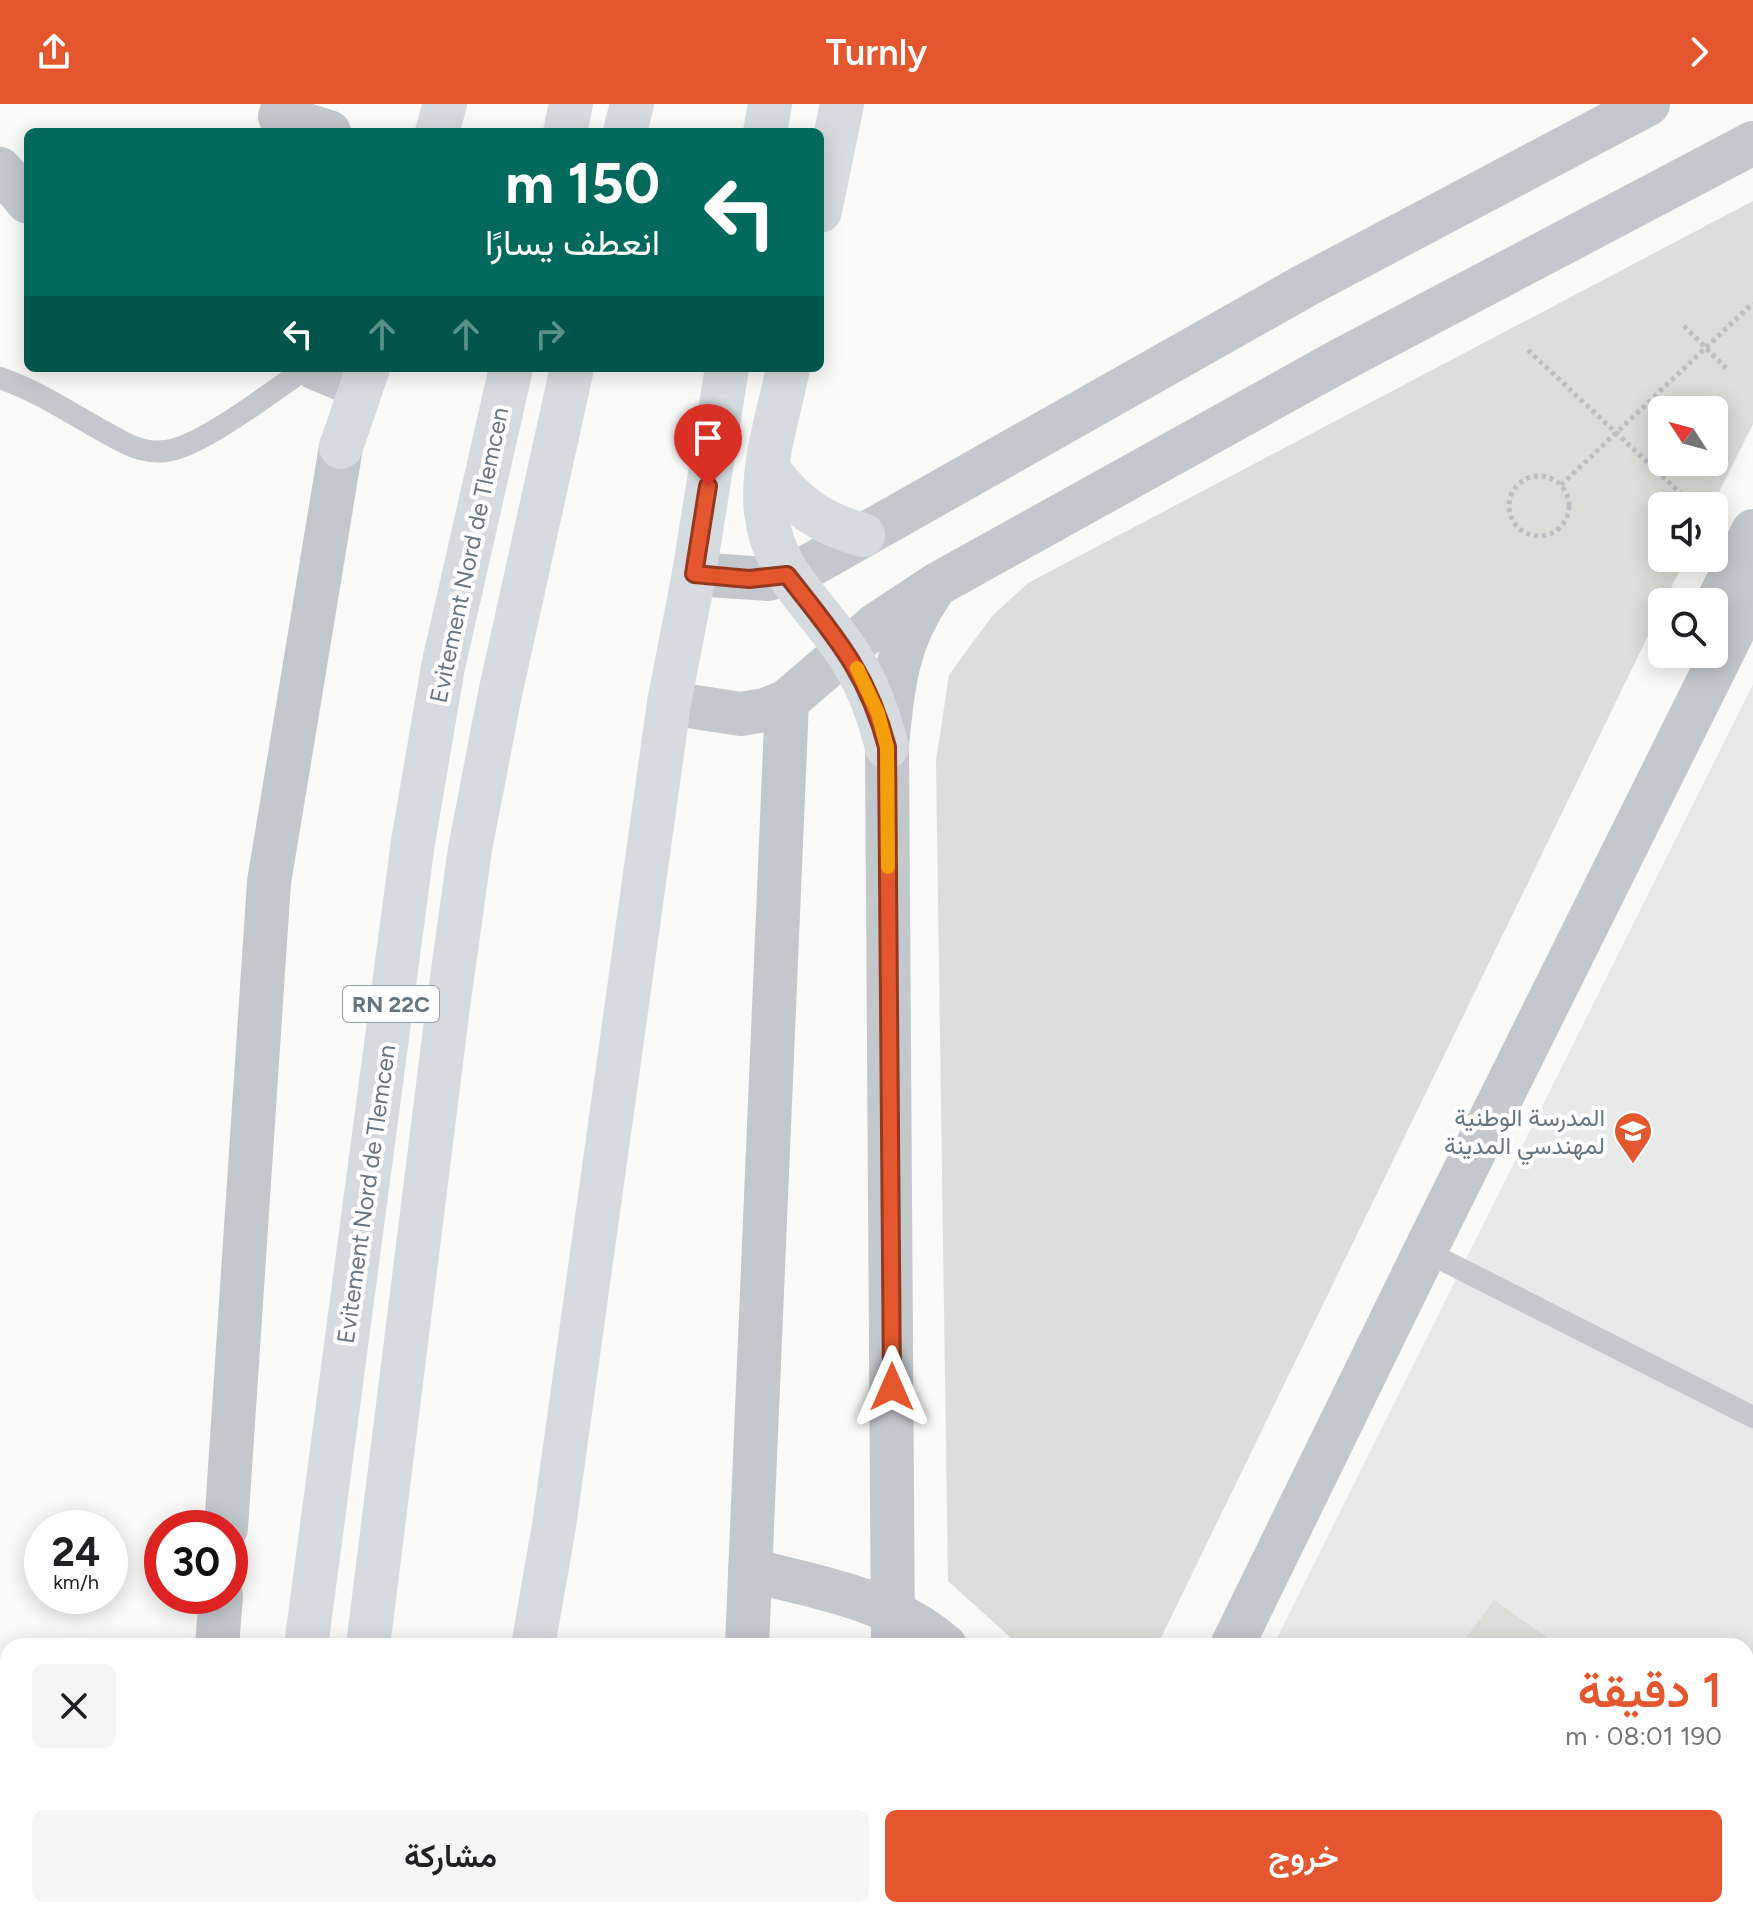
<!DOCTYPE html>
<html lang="ar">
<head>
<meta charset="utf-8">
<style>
	body { margin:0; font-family:Figtree,Vazirmatn,sans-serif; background:#f6f6f6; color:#202124; direction:rtl; height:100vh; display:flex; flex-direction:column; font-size:30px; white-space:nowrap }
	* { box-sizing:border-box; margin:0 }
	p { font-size:26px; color:#757577 }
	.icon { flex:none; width:44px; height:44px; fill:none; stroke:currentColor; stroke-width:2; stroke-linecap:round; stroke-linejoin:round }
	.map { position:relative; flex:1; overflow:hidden; direction:ltr }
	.sheet { position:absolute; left:0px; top:1534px; width:1754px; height:280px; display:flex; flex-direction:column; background:#fff; border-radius:24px 24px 0 0; box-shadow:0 4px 20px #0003; direction:rtl }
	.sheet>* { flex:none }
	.banner { position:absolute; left:24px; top:24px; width:800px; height:244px; border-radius:12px; box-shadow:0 4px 20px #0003; direction:rtl; background:#00695c; color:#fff; overflow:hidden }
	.needle { width:52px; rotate:306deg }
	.fabs { position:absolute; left:1648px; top:292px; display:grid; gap:16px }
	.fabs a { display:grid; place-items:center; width:80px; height:80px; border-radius:12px; background:#fff; box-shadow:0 4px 20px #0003; font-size:40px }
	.speed { position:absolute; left:24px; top:1406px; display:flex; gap:16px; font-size:40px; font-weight:700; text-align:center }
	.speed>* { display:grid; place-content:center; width:104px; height:104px; border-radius:50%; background:#fff; box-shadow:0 4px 20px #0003; line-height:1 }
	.speed small { font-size:20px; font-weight:400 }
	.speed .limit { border:12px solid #d22; background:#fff; color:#111 }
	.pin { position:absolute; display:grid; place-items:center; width:68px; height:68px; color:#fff; margin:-82px -34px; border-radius:50% 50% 50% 0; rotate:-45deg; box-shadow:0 0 8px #0007 }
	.pin .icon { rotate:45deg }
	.me { position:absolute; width:88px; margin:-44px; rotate:0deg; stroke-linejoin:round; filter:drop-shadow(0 0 6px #0008) }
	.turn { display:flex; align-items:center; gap:28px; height:168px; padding:0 32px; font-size:36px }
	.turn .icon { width:104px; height:104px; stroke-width:2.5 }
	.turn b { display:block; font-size:56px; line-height:68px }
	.lanes { display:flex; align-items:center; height:76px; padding:0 32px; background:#0003; justify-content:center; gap:40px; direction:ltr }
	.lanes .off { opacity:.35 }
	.round { display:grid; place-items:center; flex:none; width:84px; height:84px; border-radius:12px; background:#f6f6f6 }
	.headline { display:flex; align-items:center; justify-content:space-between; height:136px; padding:0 32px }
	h1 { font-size:48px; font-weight:600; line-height:60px; color:#e4572e }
	.primary-button { display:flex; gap:16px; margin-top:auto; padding:16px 32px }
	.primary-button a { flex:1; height:92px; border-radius:12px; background:#e4572e; color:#fff; font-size:32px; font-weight:600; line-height:92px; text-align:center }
	.primary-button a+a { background:#f6f6f6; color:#202124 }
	header { display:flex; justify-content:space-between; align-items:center; height:104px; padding:0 32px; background:#e4572e; color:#fff; font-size:36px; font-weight:600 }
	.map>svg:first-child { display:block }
	.built { fill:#e8e9e9 }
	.green { fill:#dadfd7; fill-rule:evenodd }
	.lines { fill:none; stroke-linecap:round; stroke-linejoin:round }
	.path { stroke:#bbbfc2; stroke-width:5; stroke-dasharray:4 4; stroke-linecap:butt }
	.service { stroke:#c3c8cc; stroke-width:22 }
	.minor { stroke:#c3c8cc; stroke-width:44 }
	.tertiary { stroke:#c3c8cc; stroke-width:44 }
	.secondary { stroke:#d6dbdf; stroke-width:44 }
	.trunk { stroke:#d6dbdf; stroke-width:44 }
	.route-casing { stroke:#94391e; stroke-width:20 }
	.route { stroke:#e4572e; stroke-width:14 }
	.slow { stroke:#f59e0b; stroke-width:14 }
	.labels { text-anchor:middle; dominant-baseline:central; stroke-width:8; stroke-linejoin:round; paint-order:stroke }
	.shield { fill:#fff; stroke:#939fa8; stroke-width:2 }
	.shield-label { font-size:22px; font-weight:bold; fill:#657683 }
	.street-label { font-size:24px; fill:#657683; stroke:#fff }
	.poi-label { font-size:24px; fill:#657683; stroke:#fff; text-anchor:end }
</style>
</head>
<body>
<header><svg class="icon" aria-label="forward" viewBox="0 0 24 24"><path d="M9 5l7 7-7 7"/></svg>Turnly<svg class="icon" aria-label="share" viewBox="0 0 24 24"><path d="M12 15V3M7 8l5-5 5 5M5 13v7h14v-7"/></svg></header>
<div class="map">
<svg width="1753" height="1814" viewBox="0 0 1753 1814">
	<rect width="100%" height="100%" fill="#fafaf8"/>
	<polygon class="built" points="1753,580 1753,1814 1343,1814 1333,1806 1746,1806 1746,1542 1273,1542"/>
	<g class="green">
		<path d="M 1753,97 L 1753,320 L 1712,402 L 1662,402 L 1662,454 L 1686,454 L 1664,498 L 1662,498 L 1662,503 L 1157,1542 L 1020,1542 L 948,1477 L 936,657 L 949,571 L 992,512 L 1028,479 ZM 1662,306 L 1714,306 L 1714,358 L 1662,358 Z"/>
		<polygon points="1494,1496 1559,1542 1460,1542"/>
		<polygon points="1421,1806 1534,1806 1528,1814 1431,1814"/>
	</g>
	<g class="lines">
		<g class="path">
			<polyline points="1684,222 1726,264"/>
			<polyline points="1528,246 1694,402"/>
			<circle cx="1539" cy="402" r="30"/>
			<polyline points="1561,381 1753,199"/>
		</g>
		<g class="service">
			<path d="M 0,274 C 44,289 83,318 125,339 C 137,345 152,349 166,347 C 200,344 275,285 307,264"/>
			<polyline points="1425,1147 1753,1313"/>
		</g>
		<g class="minor">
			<polyline points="284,0 280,13 329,28"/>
			<polyline points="0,65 28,98"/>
			<polyline points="315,264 361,283"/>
			<polyline points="694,470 768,475 802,466 1306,181 1648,0"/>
			<polyline points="1714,505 1753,427"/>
			<polyline points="669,599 741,610 765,606 787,597 877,520 936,481 1341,256 1753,39"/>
			<polyline points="226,1424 269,778 341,343"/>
			<path d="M 750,1466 C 819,1484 890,1494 945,1542"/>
			<polyline points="217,1542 221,1492"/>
			<polyline points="747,1542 787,597"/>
			<path d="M 893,1542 L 887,643 C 892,583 897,537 932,487"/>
			<polyline points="1232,1542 1425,1147 1753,487"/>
			<polyline points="212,1806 215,1814"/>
			<polyline points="747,1806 747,1814"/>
			<polyline points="893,1806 893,1814"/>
			<polyline points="1167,1806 1177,1814"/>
			<polyline points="1263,1806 1273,1814"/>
		</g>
		<polyline class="tertiary" points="572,1806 574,1814"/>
		<g class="secondary">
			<polyline points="437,28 445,0"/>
			<polyline points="765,28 770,0"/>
			<polyline points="820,107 842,0"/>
			<path d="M 788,264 C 779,310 761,361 766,408 C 773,470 815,499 847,548 C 867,577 878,609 887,643"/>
			<polyline points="341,343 368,264"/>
			<path d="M 768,365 C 793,400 821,420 863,431"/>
			<polyline points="533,1542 554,1422 669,599 694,470 727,264"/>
			<polyline points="467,1814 470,1806"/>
		</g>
		<g class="trunk">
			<polyline points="565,28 571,0"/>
			<polyline points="625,28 632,0"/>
			<polyline points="306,1542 413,738 443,563 511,264"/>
			<polyline points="368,1542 447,910 470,745 500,590 572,264"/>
			<polyline points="252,1814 256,1806"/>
			<polyline points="323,1814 325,1806"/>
		</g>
	</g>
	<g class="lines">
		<defs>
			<path id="route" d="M 708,382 L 694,470 L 749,475 L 787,471 C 834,531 867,567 887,643 L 892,1283"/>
		</defs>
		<use href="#route" class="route-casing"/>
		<use href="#route" class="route"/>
		<polyline class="slow" points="857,564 878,609 887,643 888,763"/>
	</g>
	<defs>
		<symbol id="university-pin" viewBox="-11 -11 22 30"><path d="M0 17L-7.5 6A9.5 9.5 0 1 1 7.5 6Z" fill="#e4572e" stroke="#fff"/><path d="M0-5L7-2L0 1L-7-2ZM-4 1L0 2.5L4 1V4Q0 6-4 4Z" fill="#fff"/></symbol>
	</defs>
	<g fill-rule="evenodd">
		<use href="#university-pin" x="1611" y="1005" width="44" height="60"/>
	</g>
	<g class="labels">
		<rect class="shield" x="343" y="882" width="96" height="36" rx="6"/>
		<g class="shield-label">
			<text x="391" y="900">RN 22C</text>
		</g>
		<g class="street-label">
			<text transform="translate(469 451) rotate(-78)">Evitement Nord de Tlemcen</text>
			<text transform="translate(366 1090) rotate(-82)">Evitement Nord de Tlemcen</text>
		</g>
		<g class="poi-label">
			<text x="1605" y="1013">المدرسة الوطنية<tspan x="1605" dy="28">لمهندسي المدينة</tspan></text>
		</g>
	</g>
</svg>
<div class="fabs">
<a><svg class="needle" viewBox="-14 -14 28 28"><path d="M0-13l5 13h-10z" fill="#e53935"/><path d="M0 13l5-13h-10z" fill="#757577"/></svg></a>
<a><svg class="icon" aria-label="sound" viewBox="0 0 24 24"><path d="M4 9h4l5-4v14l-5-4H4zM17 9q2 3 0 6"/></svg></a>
<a><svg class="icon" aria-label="search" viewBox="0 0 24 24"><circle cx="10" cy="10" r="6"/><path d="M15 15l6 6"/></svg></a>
</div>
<div class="speed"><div>24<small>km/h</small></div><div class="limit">30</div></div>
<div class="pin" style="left:708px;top:382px;background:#d93025"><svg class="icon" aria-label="arrive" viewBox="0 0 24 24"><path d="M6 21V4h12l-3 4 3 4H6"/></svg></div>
<svg class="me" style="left:892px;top:1283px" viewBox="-20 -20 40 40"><path d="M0-17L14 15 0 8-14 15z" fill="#e4572e" stroke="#fff" stroke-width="4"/></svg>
<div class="banner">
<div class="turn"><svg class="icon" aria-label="left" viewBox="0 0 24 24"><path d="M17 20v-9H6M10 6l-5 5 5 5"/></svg><div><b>150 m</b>انعطف يسارًا</div></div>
<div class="lanes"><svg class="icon" aria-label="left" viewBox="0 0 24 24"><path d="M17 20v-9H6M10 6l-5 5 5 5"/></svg><svg class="icon off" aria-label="ahead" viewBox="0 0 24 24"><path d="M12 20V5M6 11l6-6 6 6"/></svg><svg class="icon off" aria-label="ahead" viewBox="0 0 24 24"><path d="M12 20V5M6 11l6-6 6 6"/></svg><svg class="icon off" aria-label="right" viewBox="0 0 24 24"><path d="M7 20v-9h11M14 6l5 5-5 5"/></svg></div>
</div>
<section class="sheet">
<div class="headline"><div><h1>1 دقيقة</h1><p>190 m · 08:01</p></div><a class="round"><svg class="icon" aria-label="close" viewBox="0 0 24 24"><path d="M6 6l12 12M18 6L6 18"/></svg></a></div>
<div class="primary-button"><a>خروج</a><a>مشاركة</a></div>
</section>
</div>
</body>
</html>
